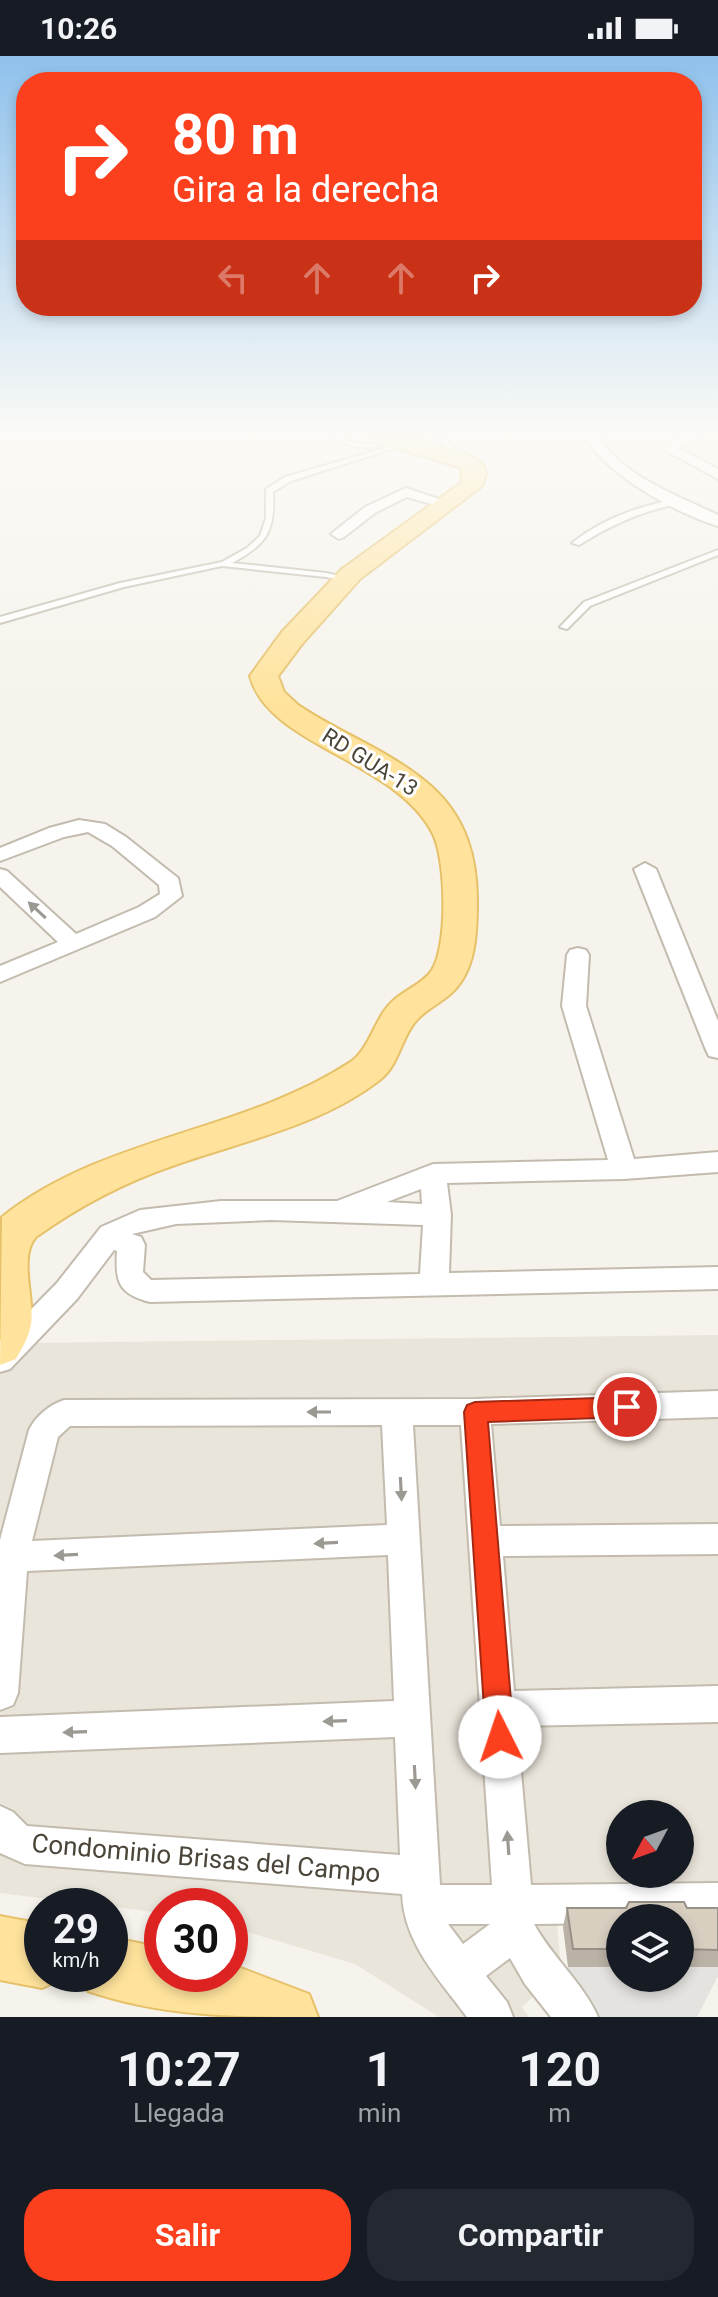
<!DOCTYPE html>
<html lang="es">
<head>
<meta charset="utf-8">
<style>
	body { margin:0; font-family:Roboto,sans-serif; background:#242831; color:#f1f3f6; height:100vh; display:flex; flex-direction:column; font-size:30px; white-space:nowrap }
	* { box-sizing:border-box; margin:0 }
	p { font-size:26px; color:#9ea1a6 }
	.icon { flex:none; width:44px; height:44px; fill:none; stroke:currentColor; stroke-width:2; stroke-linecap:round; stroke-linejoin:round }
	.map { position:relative; height:1961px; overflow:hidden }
	.details { display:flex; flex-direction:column; background:#171b24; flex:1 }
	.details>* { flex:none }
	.banner { position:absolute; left:16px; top:16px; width:686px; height:244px; border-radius:32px; box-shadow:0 4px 12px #0003; background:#fc3f1d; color:#fff; overflow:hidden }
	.needle { width:52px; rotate:229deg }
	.controls { position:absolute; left:606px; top:1744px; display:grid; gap:16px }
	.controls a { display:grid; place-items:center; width:88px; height:88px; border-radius:50%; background:#171b24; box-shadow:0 4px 12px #0003; font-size:40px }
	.speed { position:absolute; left:24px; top:1832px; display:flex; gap:16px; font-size:40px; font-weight:700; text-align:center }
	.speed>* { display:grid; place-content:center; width:104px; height:104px; border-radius:50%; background:#171b24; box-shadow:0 4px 12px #0003; line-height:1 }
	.speed small { font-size:20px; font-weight:400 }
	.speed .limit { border:12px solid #d22; background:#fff; color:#111 }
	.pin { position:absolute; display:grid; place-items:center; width:68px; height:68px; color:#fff; margin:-34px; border:4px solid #fff; border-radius:50%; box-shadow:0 2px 8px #0007 }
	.me { position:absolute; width:88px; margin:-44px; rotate:356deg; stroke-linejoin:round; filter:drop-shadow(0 0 6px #0008) }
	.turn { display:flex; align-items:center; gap:28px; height:168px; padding:0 24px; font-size:36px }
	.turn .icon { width:104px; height:104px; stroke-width:2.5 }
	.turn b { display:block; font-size:56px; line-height:68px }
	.lanes { display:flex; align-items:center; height:76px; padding:0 24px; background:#0003; justify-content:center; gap:40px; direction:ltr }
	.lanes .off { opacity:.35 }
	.eta { display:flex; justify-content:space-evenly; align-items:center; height:136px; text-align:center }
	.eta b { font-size:48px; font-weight:700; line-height:56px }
	.button { display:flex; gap:16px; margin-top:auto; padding:16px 24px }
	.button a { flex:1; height:92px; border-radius:32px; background:#fc3f1d; color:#fff; font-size:32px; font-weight:700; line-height:92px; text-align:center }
	.button a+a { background:#242831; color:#f1f3f6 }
	.status { display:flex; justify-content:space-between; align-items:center; height:56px; padding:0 40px; background:#171b24; direction:ltr }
	.status svg { height:22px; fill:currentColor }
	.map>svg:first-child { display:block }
	.residential { fill:#eae5da; fill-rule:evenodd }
	.parking { fill:#e5e3e0 }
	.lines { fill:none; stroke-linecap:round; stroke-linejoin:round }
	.service-casing { stroke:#c2bbae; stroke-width:4 }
	.minor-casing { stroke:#c2bbae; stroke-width:4 }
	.primary-casing { stroke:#e6c16a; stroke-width:4 }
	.service { fill:#fff; fill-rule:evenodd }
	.minor { fill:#fff; fill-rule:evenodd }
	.primary { fill:#ffe39c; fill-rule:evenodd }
	.wall { fill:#bab2a6 }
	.building { fill:#d8cfc1; stroke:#979187; stroke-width:2 }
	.oneway { fill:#9c9892 }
	.route { fill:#fc3f1d; stroke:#a42913; stroke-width:2 }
	.labels { text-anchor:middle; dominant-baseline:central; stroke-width:6; stroke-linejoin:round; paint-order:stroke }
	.street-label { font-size:22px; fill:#4b4439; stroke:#fff }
	.near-street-label { font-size:26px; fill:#4b4439; stroke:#fff }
</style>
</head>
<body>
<div class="status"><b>10:26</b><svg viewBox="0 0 49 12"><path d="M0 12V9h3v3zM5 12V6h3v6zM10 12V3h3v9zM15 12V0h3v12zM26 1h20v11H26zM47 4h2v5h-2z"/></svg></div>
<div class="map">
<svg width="718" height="1961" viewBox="0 0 718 1961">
	<rect width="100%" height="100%" fill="#f6f3ec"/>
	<path class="residential" d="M 718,1279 L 718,1855 L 556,1857 L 561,1913 L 522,1951 L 529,1961 L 439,1961 L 355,1908 L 230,1871 L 230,1850 L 162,1850 L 162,1857 L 0,1837 L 0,1314 L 26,1287 ZM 620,1758 L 680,1758 L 680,1818 L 620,1818 Z"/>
	<polygon class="parking" points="568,1911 620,1911 620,1922 680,1922 680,1911 718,1911 718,1920 697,1961 598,1961 570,1927"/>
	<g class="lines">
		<defs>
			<g id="service">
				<path d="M 338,375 L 346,375 L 341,378 L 341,382 L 360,388 L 377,387 L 380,389 C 365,395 351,390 336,384 L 335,377 Z"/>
				<polygon points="432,375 438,375 453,390 452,401 448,401 448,391"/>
				<path d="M 399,388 L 404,389 L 291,425 L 273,436 C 275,476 267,488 232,507 L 326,517 L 349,522 L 349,526 L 326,521 L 222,510 L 124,531 L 0,567 L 0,561 L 120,527 L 222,506 L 247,492 L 260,480 L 266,462 L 266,433 L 285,421 Z"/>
				<path d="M 679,443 L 683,445 L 682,447 C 644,454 612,468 579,489 L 572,487 C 602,463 641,449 679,443 Z"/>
				<polygon points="718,494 718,499 590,550 567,573 560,571 584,546"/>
			</g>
			<g id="minor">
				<path d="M 583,375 L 595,375 C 619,420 675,438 718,459 L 718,470 C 677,458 598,415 583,375 Z"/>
				<polygon points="695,375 712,375 679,392 718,413 718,423 661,392"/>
				<polygon points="406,432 456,449 449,453 407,441 375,457 344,481 339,483 331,478 365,451"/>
				<polygon points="79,764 105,768 126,781 178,822 182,840 155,861 0,926 0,910 58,886 0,831 0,813 7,815 76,878 139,851 160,838 159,829 112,790 88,776 64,781 0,805 0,792 49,772"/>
				<polygon points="645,807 656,813 718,965 718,1002 709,1000 706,994 634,813"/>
				<path d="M 578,892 L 586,894 L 589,899 L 586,950 L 634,1103 L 718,1096 L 718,1116 L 624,1123 L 447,1127 L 451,1159 L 449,1217 L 718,1211 L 718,1233 L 150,1246 C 118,1238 115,1225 117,1195 L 114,1194 L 77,1243 L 10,1313 L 0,1316 L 0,1285 L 57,1227 L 101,1171 L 140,1154 L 221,1145 L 337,1145 L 433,1108 L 608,1104 L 562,950 L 567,899 L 570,894 ZM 421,1133 L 422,1148 L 387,1146 ZM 271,1164 L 423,1169 L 420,1218 L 151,1224 L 143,1216 L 145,1189 L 141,1181 L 132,1178 L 176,1168 Z"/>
				<path d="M 718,1335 L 718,1361 L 491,1368 L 500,1470 L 718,1468 L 718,1498 L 503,1500 L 514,1635 L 718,1630 L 718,1666 L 517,1670 L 531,1829 L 718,1827 L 718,1867 L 680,1867 L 680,1862 L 620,1862 L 620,1867 L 534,1868 C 552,1901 583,1927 598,1961 L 551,1961 L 525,1928 L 510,1902 L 486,1920 L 507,1946 L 513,1961 L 467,1961 C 439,1923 404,1888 402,1838 L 25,1808 L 0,1797 L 0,1750 L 13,1756 L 27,1770 L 400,1799 L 395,1681 L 0,1697 L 0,1661 L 394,1645 L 388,1499 L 27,1515 L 18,1637 L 13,1649 L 0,1654 L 0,1484 L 29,1374 C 36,1360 49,1349 64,1344 L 475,1343 ZM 382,1369 L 387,1469 L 32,1485 L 58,1381 L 70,1370 ZM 413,1369 L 461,1369 L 492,1829 L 440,1829 ZM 448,1868 L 490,1868 L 463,1888 Z"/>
			</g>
			<g id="primary">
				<path d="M 361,375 L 387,375 L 468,398 L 483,408 L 486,418 L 482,430 L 360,523 L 302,588 L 278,620 L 284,636 L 298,649 C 341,678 393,696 432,731 C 466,762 477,801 477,845 C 477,878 476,918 448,940 C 437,949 424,955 415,966 C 401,983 399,1008 381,1023 C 323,1069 243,1085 175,1109 C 125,1126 79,1150 36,1181 C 18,1201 35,1244 31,1268 C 29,1281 22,1292 16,1303 L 0,1309 L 2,1161 C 104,1080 241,1077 349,1007 C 371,993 374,961 394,944 C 405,934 424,927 432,914 C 448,889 446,804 433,778 C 396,704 268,690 250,620 L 282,576 L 342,513 L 461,427 L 462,412 L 377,386 Z"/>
				<polygon points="0,1860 42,1868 42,1918 66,1918 64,1922 42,1932 0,1924"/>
				<path d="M 110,1881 L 162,1892 L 162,1918 L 230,1918 L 230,1908 L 309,1938 L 318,1961 C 239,1961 163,1961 88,1935 L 80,1918 L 110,1918 Z"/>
			</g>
		</defs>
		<use href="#service" class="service-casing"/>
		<use href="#minor" class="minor-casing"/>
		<use href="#primary" class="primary-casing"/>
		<use href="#service" class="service"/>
		<use href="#minor" class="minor"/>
		<use href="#primary" class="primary"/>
	</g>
	<polygon class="wall" points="567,1852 718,1852 718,1911 680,1911 680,1862 620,1862 620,1911 568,1911 563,1871"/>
	<polygon class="building" points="629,1846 684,1846 687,1852 718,1852 718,1894 680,1893 680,1862 620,1862 620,1893 573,1893 567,1852 626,1852"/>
	<defs><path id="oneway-solid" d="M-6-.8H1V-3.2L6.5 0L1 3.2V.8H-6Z" transform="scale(2)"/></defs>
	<g class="oneway">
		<use href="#oneway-solid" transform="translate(37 854) rotate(-137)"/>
		<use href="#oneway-solid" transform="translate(319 1356) rotate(180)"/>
		<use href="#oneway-solid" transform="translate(401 1433) rotate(87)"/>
		<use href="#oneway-solid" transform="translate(326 1487) rotate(177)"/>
		<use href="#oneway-solid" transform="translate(66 1499) rotate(177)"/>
		<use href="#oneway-solid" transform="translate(335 1665) rotate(178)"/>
		<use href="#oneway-solid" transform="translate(75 1676) rotate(178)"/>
		<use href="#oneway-solid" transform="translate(415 1721) rotate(87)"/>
		<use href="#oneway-solid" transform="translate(508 1787) rotate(-94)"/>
	</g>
	<linearGradient id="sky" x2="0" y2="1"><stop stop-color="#8fc1ec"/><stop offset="0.58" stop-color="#fbfaf6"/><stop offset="1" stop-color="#fbfaf6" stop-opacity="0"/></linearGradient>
	<rect width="718" height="649" fill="url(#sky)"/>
	<polygon class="route" points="627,1341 635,1344 639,1351 635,1358 627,1361 488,1366 514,1681 509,1690 500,1695 490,1690 486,1681 464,1356 467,1349 475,1346"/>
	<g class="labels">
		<g class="street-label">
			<text transform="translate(370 706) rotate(32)">RD GUA-13</text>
		</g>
		<g class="near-street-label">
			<text transform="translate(206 1802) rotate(5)">Condominio Brisas del Campo</text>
		</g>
	</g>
</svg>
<div class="controls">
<a><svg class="needle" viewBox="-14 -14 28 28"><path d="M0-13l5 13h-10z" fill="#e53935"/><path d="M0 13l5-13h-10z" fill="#9ea1a6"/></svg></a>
<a><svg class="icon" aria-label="layers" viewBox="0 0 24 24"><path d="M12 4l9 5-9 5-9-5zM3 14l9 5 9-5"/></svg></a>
</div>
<div class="speed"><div>29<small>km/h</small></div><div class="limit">30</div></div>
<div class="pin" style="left:627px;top:1351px;background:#d93025"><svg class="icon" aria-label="arrive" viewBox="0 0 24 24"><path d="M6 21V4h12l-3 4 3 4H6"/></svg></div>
<svg class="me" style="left:500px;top:1681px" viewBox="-20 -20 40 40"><circle r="19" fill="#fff"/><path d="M0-13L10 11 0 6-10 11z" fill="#fc3f1d"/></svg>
<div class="banner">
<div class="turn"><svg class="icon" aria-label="right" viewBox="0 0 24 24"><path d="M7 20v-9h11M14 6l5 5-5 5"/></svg><div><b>80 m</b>Gira a la derecha</div></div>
<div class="lanes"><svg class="icon off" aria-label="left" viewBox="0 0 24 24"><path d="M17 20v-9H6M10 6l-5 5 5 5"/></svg><svg class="icon off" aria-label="ahead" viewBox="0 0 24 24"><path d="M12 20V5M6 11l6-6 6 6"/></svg><svg class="icon off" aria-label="ahead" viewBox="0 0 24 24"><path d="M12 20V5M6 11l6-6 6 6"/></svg><svg class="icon" aria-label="right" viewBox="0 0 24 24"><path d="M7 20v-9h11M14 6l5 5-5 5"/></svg></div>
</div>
</div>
<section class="details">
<div class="eta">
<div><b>10:27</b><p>Llegada</p></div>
<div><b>1</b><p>min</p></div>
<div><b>120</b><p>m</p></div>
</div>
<div class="button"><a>Salir</a><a>Compartir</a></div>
</section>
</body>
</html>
